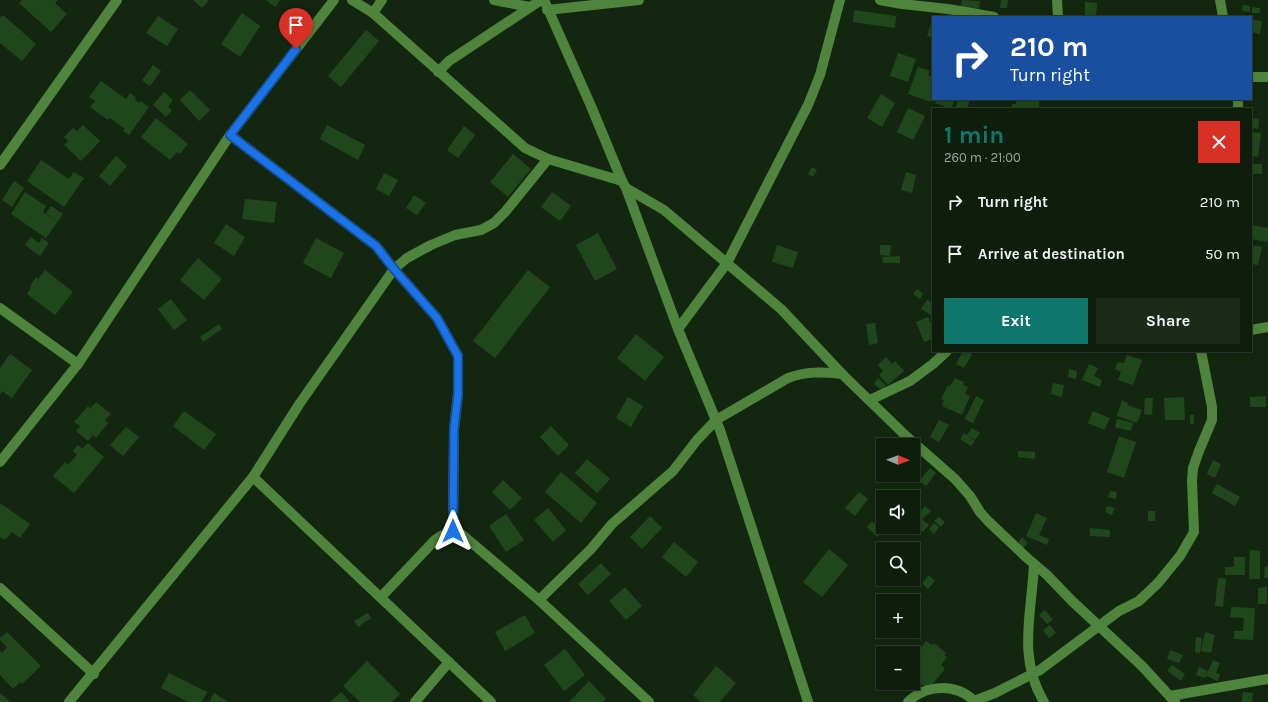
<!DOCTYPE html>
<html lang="en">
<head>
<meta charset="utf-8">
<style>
	body { margin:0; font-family:Karla,sans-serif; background:#1c2a1a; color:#f1f3f6; height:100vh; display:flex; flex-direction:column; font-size:15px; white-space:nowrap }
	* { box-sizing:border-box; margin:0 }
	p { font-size:13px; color:#9ba29d }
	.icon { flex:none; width:22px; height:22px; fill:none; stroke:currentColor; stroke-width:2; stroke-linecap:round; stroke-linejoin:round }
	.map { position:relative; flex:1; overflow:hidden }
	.drawer { position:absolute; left:932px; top:108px; width:320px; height:244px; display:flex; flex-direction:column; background:#0e1d0c; border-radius:0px; box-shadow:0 2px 6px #0003,0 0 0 1px #2e3b2d }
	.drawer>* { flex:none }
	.top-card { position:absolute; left:932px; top:16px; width:320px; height:84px; border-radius:0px; box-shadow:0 2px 6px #0003,0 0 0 1px #2e3b2d; background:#1a4fa0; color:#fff; overflow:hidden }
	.needle { width:26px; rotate:91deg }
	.buttons { position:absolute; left:876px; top:438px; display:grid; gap:8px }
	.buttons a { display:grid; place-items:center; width:44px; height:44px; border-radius:0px; background:#0e1d0c; box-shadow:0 2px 6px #0003,0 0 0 1px #2e3b2d; font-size:20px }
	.pin { position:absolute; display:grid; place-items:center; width:34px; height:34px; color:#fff; margin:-41px -17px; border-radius:50% 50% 50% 0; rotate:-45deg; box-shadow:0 0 4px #0007 }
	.pin .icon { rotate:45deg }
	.me { position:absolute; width:44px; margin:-22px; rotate:0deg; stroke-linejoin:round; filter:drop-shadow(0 0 3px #0008) }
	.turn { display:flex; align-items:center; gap:14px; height:84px; padding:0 12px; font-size:18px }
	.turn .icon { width:52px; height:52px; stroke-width:2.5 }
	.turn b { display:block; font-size:28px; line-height:34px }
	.round { display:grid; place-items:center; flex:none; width:42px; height:42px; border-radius:0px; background:#1c2a1a }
	.headline { display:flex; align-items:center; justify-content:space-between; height:68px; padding:0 12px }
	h1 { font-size:24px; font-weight:700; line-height:30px; color:#0f766e }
	.primary-button { display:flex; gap:8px; margin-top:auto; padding:8px 12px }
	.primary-button a { flex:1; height:46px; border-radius:0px; background:#0f766e; color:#fff; font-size:16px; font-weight:700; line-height:46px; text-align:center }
	.primary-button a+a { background:#1c2a1a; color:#f1f3f6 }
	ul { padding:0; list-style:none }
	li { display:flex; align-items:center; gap:12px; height:52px; padding:0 12px }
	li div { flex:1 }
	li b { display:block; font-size:15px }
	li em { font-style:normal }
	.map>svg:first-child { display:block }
	.building { fill:#20471c }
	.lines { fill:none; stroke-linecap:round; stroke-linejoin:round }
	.minor { stroke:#4f843c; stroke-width:10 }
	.route-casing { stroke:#114b97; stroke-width:10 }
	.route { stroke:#1a73e8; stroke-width:7 }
</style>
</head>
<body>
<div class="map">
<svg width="1268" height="702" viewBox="0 0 1268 702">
	<rect width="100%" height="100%" fill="#132710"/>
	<g class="building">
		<polygon points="22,0 58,0 55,3 67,14 51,32 19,3"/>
		<polygon points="193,0 209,0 202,8"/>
		<polygon points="266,0 280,0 275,7"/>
		<polygon points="962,0 980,1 979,10 961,8"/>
		<polygon points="1001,0 1008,0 1007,8 1000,8"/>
		<polygon points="1085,2 1097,3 1096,16 1095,16 1095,17 1085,17"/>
		<polygon points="1243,5 1250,6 1250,12 1242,11"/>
		<polygon points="1252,7 1260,8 1260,13 1252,13"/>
		<polygon points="854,10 896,16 895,28 853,22"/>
		<polygon points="242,13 260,26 240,57 221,44"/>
		<polygon points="3,15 36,44 22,61 0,43 0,18"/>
		<polygon points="158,16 178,29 167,46 146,33"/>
		<polygon points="933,17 933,38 927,36"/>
		<polygon points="1252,19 1262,21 1260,34 1251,32"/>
		<polygon points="366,30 379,41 341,87 328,76"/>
		<polygon points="898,53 916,59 908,82 890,76"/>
		<polygon points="153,65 161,71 150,86 142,80"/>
		<polygon points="918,67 930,71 928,75 933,77 933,95 931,102 908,94"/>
		<polygon points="101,81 126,99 130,93 136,98 135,100 139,103 140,101 149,107 129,135 123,131 125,129 110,118 108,120 90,107 95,101 89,97"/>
		<polygon points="190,90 210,110 199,121 180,100"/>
		<polygon points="164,92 173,100 168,107 172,110 166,117 153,105"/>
		<polygon points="881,94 895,103 882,127 867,118"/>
		<polygon points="937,99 955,99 951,109 935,103"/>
		<polygon points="958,99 970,99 967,109 955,109"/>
		<polygon points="1016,100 1039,100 1039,109 1012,109 1012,104 1016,104"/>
		<polygon points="908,108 925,116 913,140 897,132"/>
		<polygon points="156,118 188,144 180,154 177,152 170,160 141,137"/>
		<polygon points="1251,118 1259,119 1258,129 1251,128"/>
		<polygon points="83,125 100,141 81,161 64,145 68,141 64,137 73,128 77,131"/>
		<polygon points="327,125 365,145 358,160 320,139"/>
		<polygon points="464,126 475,135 458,158 447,150"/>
		<polygon points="1251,132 1261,133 1258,157 1251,156"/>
		<polygon points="513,154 531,169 508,197 490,182"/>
		<polygon points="116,156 127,166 110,186 99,176"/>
		<polygon points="41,160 69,179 74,172 84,178 64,207 27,181"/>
		<rect x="1251" y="164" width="11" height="10"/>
		<polygon points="812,167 817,170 813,177 808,174"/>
		<polygon points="906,172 916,175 912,193 901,190"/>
		<polygon points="384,173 398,180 389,196 376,189"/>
		<polygon points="14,181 24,188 12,207 2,200"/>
		<polygon points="25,192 46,206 43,212 56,221 46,213 51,206 63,214 46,238 11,214"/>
		<polygon points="552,192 571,206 560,221 541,207"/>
		<polygon points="414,195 426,203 417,215 406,208"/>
		<polygon points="245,199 277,202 274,223 242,219"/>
		<polygon points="226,224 245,237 234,256 214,243"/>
		<polygon points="1252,225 1268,228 1268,242 1251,239"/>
		<polygon points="598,233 617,269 595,281 576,245"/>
		<polygon points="31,237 39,243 42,238 49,243 40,256 25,245"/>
		<polygon points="316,238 344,253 331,278 303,263"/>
		<polygon points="777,245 798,252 793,268 772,262"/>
		<polygon points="880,245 891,245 890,256 880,255"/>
		<polygon points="1251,245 1262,247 1258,265 1251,264"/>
		<polygon points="900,256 900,263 883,263 882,257"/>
		<polygon points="198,258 222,279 204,300 180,280"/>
		<polygon points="45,270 73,292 55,315 27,294 31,287 30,286 36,277 38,279"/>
		<polygon points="528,270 550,287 495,358 473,341"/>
		<polygon points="917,289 923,294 920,299 913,294"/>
		<polygon points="171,299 187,320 174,330 158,309"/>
		<polygon points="927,300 933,303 933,316 921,309"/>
		<polygon points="928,317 933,328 933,339 924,342 916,322"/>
		<polygon points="875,323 878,343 869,345 866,324"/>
		<polygon points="219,324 222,329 203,342 200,337"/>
		<polygon points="636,334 664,357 645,381 617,358"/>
		<polygon points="963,351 967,351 972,354 964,368 956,364"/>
		<polygon points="10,354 32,370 12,398 2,391 0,395 0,368"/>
		<polygon points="1127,355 1142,360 1133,385 1118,380 1121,372 1115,369 1118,362 1124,363"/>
		<polygon points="886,357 892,364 895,361 904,371 888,385 879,375 883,371 878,365"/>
		<polygon points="1089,364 1098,368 1094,376 1102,380 1100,387 1082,380"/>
		<polygon points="1069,369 1077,371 1076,379 1068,377"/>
		<polygon points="878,378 886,385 882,391 874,384"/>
		<polygon points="955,378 964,382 963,385 968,387 965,394 970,396 962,415 942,406 944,400 941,399 948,385 950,386"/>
		<polygon points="1053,383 1064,385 1062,397 1051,394"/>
		<polygon points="976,396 984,400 973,423 965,419"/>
		<polygon points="1266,396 1266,407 1250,407 1250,397"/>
		<polygon points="628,397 643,406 631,427 616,418"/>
		<polygon points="1184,397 1185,420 1165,420 1164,398"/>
		<polygon points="1145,398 1153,398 1152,415 1144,414"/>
		<polygon points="1122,400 1128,403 1127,405 1142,410 1137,423 1117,416"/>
		<polygon points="96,402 111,414 105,420 108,423 96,438 93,435 88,441 76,431 80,426 74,422 88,406 90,409"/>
		<polygon points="184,411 216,434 204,450 173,426"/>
		<polygon points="1093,411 1110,418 1104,430 1088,423"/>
		<rect x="1190" y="415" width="4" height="9"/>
		<polygon points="1117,419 1133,423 1131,431 1115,427"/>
		<polygon points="939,420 949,425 939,442 930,437"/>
		<polygon points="551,426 569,445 558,456 540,437"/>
		<polygon points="126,427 139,437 123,456 110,445"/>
		<polygon points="972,428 980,433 975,440 967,435"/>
		<polygon points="964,433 975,441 971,446 960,439"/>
		<polygon points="1119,436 1136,442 1124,478 1107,472"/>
		<polygon points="88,443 104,457 74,493 53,476 65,462 68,465 77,455 73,451 78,445 82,449"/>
		<polygon points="1018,451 1035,452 1035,459 1018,457"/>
		<polygon points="587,459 610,479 597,493 575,473"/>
		<polygon points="1213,460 1221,464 1215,478 1207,474"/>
		<polygon points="930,468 936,473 926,486 919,481"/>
		<polygon points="561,472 597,503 581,523 545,492"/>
		<polygon points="503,480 522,498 510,510 492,492"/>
		<polygon points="1217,484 1240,497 1235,506 1212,493"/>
		<polygon points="1110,491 1117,492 1116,499 1108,497"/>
		<polygon points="859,492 868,499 855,516 845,508"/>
		<polygon points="0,503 30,524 20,538 12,532 5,540 0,537"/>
		<polygon points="925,506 931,511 922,519 929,525 923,532 916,526 913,530 909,527 913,527 913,519"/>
		<polygon points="1107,506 1115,508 1112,515 1105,512"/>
		<polygon points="548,508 566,530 553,542 534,520"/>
		<rect x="1148" y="511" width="7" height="10"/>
		<polygon points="1036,513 1047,518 1039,535 1049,539 1047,545 1026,536"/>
		<polygon points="506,514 524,540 506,552 489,526"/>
		<polygon points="650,516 662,528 642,549 630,537"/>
		<polygon points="939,517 945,522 941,527 934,521"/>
		<polygon points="872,521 883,531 877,537 867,527"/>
		<polygon points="934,523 939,527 934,534 929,529"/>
		<polygon points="1090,528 1110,530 1110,537 1090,536"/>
		<polygon points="1022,537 1028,543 1022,549 1017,544"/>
		<polygon points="674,542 698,562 686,577 662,557"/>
		<polygon points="829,549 848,565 822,597 803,582"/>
		<polygon points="1250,550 1260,551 1260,579 1249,579"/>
		<polygon points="1234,557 1245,557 1245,575 1225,575 1225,567 1234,567"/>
		<polygon points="601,563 611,574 588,595 578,584"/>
		<polygon points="883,563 883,578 875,571"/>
		<polygon points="1265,566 1268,566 1268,578 1264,578"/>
		<polygon points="929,575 935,581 928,589 922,583"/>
		<polygon points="1218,578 1226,579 1223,607 1215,606"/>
		<polygon points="625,587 642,606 626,620 609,601"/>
		<polygon points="1267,587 1267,604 1258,604 1258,588"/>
		<polygon points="1231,607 1255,608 1253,640 1234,639 1234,631 1243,631 1244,618 1230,617"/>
		<polygon points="1045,610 1053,620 1047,624 1039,615"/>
		<polygon points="368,613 371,618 358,627 354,621"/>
		<polygon points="525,615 535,633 505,651 495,632"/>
		<polygon points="1050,625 1056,633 1049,638 1043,630"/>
		<polygon points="7,632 41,666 22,684 20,682 13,689 0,675 0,651 2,653 7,647 0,640 0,638"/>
		<polygon points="1205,632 1215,635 1211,653 1201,651"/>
		<polygon points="1196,637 1202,638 1200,653 1195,652"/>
		<polygon points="926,641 932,645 934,643 946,653 944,655 947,657 941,665 945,669 931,686 929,684 926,688 918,681 915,686 911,683 913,683 913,658"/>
		<polygon points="565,649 585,675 564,691 544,665"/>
		<polygon points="1170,650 1183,655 1179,663 1167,659"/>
		<polygon points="1213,660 1220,663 1216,673 1220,674 1218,681 1206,676"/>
		<polygon points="367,661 400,694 392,702 360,702 343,686"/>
		<polygon points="1172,665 1185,674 1181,681 1167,671"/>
		<polygon points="716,666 736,683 720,702 701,702 693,695"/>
		<polygon points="1199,667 1208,671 1205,678 1196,675"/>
		<polygon points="169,673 207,692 202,702 188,702 161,688"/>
		<polygon points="589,681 606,699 603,702 569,702"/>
		<polygon points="341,692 350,702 330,702"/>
		<polygon points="1243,692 1253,693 1252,702 1242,702"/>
		<polygon points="0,693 10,702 0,702"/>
		<polygon points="214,693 228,702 209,702"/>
	</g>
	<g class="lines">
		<g class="minor">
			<polyline points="352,0 373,13 525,148 548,159 622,181 626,188 678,329 720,430 808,702"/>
			<polyline points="494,0 530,7"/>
			<polyline points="544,0 591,106 622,181"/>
			<polyline points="880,0 902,4 948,9 994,17"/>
			<polyline points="1057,0 1058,17"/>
			<polyline points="1220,0 1223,17"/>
			<polyline points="547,10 639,0"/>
			<polyline points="373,13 382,0"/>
			<polyline points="438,72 449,61 541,0"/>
			<polyline points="1251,77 1268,77"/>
			<polyline points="1238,109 1238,99"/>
			<polyline points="230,135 376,246 394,269 437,318 458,356 458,394 454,429 453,531"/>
			<polyline points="0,165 117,0"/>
			<polyline points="626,188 664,210 781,309 842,374 906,436 955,479 970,496 980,512 988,521 1026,557 1047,575 1072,601 1142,666 1175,702"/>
			<polyline points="0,308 78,364"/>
			<polyline points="678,329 727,263 808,105 820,75 840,0"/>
			<polyline points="1251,330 1268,327"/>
			<polyline points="870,400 910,381 933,364 947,351"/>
			<polyline points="0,462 78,364 230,135 334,0"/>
			<polyline points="253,477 491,702"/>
			<path d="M 1034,564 C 1032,612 1017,658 1044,702"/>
			<polyline points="0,588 94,674"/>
			<path d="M 381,597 L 435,540 C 443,534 449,531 459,532 L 539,600 L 649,702"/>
			<path d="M 539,600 L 591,549 L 612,524 L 673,471 L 697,440 L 716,420 L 788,378 C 807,371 822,372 842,374"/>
			<polyline points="1170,696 1268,679"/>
			<polyline points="974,701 995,693 1040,670 1119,611 1139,601 1158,583 1180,556 1194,532 1192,481 1193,468 1199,451 1212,420 1212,407 1201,351"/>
			<polyline points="69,702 253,477 300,403 394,269 407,258 431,245 455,235 481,230 494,223 505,212 548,159"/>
			<polyline points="415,702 449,662"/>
			<path d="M 908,702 C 926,684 957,683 975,702"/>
		</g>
	</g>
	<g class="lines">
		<defs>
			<polyline id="route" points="296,49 230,135 376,246 394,269 437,318 458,356 458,394 454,429 453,531"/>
		</defs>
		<use href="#route" class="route-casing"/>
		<use href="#route" class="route"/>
	</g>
</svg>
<div class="buttons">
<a><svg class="needle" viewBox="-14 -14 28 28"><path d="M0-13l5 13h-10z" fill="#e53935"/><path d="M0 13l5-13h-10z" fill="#9ba29d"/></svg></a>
<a><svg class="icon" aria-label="sound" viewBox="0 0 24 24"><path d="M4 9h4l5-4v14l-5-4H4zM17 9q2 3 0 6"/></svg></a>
<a><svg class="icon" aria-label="search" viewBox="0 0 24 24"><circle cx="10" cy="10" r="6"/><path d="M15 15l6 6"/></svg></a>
<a>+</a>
<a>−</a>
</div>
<div class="pin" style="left:296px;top:49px;background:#d93025"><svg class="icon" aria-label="arrive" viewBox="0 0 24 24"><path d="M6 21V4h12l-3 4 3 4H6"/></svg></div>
<svg class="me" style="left:453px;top:531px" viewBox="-20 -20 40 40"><path d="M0-17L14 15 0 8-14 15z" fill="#1a73e8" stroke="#fff" stroke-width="4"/></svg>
<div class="top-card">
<div class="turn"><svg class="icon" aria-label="right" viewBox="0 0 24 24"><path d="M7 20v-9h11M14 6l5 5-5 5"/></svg><div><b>210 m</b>Turn right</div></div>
</div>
<section class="drawer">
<div class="headline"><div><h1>1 min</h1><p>260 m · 21:00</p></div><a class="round" style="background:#d93025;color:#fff"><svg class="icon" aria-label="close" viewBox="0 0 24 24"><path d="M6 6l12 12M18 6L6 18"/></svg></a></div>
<ul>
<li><svg class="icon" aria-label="right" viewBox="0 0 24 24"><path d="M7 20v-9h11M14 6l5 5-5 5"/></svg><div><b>Turn right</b></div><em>210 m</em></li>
<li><svg class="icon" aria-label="arrive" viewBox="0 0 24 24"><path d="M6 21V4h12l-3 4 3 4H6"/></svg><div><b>Arrive at destination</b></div><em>50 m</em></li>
</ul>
<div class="primary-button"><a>Exit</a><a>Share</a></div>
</section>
</div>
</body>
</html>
